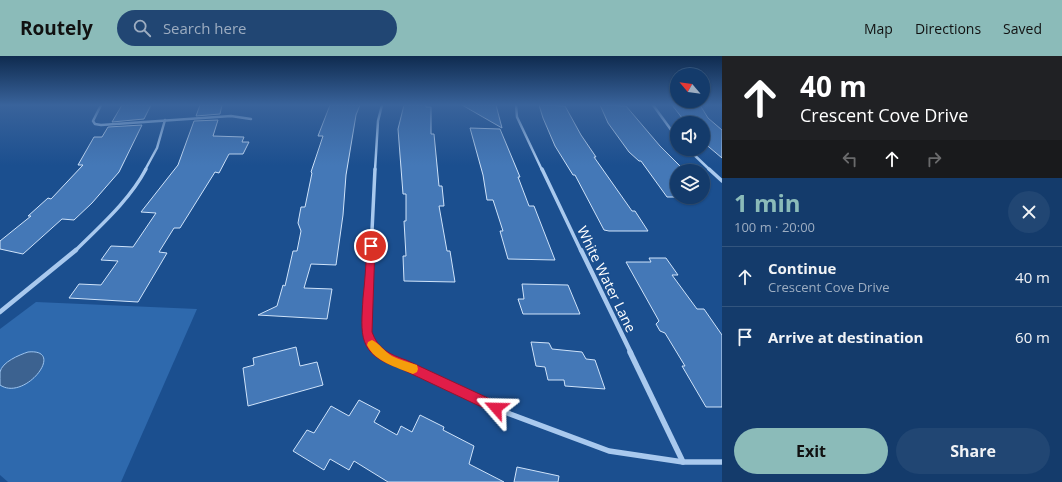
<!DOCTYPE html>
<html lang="en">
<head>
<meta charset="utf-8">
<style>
	body { margin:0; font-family:"Open Sans",sans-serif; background:#214673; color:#f1f3f6; height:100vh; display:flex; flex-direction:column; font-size:15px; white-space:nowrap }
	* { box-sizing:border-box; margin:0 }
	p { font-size:13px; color:#9dadc1 }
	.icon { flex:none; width:22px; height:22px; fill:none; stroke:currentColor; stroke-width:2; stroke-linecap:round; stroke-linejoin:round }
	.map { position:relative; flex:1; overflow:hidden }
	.details { display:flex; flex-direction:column; background:#143b6b; width:340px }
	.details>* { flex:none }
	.guide { background:#202124; color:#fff; overflow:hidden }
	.needle { width:26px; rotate:299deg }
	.buttons { position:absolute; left:670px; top:12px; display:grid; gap:8px }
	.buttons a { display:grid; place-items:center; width:40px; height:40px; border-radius:50%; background:#143b6b; box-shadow:0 1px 3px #0004,0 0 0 1px #33557e; font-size:20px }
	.pin { position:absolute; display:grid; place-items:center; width:34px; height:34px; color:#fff; margin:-17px; border:2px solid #fff; border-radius:50%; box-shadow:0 1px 4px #0007 }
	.me { position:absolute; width:44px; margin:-22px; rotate:295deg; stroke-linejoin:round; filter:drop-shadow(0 0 3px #0008) }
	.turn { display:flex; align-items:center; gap:14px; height:84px; padding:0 12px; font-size:18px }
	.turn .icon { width:52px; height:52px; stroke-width:2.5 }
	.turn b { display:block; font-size:28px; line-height:34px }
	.lanes { display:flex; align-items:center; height:38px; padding:0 12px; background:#0003; justify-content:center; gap:20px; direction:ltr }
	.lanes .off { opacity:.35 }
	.round { display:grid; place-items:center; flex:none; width:42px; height:42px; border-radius:21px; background:#214673 }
	.overview { display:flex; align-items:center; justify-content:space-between; height:68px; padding:0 12px }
	h1 { font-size:24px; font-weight:700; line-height:30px; color:#8bbbb9 }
	.action { display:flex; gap:8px; margin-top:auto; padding:8px 12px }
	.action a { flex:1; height:46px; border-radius:24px; background:#8bbbb9; color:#111; font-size:16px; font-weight:700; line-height:46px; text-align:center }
	.action a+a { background:#214673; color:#f1f3f6 }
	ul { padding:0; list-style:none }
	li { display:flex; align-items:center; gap:12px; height:60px; padding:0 12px; border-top:1px solid #33557e }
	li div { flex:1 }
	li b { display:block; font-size:15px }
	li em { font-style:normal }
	header { display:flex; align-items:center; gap:24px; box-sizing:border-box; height:56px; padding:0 20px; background:#8bbbb9; color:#111 }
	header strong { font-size:19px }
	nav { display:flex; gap:22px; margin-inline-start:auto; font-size:14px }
	.search { width:280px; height:36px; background:#214673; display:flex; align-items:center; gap:10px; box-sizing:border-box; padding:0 14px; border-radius:22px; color:#9dadc1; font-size:15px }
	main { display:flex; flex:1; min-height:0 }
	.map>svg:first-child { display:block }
	.green { fill:#2e69ad }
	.water { fill:#3c6290; stroke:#9cc4f0 }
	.building { fill:#4478b7; stroke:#cfe3fa }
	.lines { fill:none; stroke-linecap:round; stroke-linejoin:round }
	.minor-far3 { stroke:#a9c9ee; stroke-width:2.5 }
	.minor-far2 { stroke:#a9c9ee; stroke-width:3.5 }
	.minor-far1 { stroke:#a9c9ee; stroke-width:4.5 }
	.minor { stroke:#a9c9ee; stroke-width:5.5 }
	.route { fill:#e11d48; stroke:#92132f }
	.slow { fill:#f59e0b }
	.labels { text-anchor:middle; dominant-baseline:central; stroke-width:3; stroke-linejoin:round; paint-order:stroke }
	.street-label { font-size:14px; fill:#fff; stroke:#1b4f8f }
</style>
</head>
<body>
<header>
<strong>Routely</strong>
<div class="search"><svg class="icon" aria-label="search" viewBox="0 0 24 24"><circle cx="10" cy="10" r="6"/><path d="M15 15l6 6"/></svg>Search here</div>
<nav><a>Map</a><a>Directions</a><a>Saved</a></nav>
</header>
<main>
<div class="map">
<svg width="722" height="426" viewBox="0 0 722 426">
	<rect width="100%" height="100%" fill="#1b4f8f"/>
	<polygon class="green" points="36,246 197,253 121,426 8,426 0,419 0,273"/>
	<path class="water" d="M 28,296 C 67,292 25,346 0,329 C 0,325 0,320 0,316 C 2,306 19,299 28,296 Z"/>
	<g class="building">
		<polygon points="122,49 151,49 144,63 112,66"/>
		<polygon points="200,49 222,49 220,58 196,60"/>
		<polygon points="330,49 360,49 356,59 346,119 343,159 336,209 311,208 304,232 332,233 327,263 258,259 277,250 283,229 285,230 293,195 297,195 301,175 298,167 301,151 305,151 312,117 311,116 323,80 318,80"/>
		<polygon points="404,49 426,49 426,51 431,51 431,78 434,78 439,130 442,130 444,150 439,150 447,195 450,195 455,226 404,225 403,200 406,200 404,165 406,165 406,138 403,138 398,73"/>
		<polygon points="462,49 496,49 502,72"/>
		<polygon points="539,49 565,50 581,79 596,101 594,101 632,155 635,155 648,175 609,175 604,174 575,119 573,119 555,90 543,62"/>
		<polygon points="600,49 626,50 660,90 685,115 677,115 677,141 667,141 641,105 639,105 629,96 608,67"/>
		<polygon points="672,49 700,49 708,62 722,74 722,102 703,86 703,67 686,67"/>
		<polygon points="218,64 213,80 244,81 242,86 249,86 243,98 229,98 219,117 215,116 180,172 174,172 159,196 167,197 138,246 69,242 79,228 101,229 118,205 101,204 111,190 133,191 156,157 141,156 178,109 194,65"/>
		<polygon points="142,69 119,116 92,147 74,164 62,163 23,198 0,193 0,185 31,160 28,160 48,142 51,143 83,109 78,109 94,81 102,81 108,71"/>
		<polygon points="470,72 500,73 520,121 518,121 529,150 534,150 555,204 508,203 500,175 503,175 493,144 487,144 483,119"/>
		<polygon points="649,202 666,202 678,219 672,219 697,253 704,253 722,279 722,351 706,351 682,310 685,310 665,277 660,275 656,268 659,265 626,206 651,206"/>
		<polygon points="522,228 568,229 580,258 523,258 518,243 524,243"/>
		<polygon points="531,286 549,287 552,293 582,296 586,303 595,304 605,333 565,330 564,324 548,324 545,311 536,310"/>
		<polygon points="296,291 300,310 317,306 323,329 248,350 243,312 254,309 253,302"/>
		<polygon points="359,344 380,355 374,366 397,379 401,370 412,376 420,359 444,371 443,374 474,390 469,408 504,426 388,426 354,405 349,414 330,403 324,414 293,395 307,374 314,377 331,350 349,360"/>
		<polygon points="517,411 559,420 558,426 514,426"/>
	</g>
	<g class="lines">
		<g class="minor-far3">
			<polyline points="101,49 93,65 95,68 101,69 231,60 251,63"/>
			<polyline points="516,49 517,61 542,114"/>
			<polyline points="653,49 677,82"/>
			<polyline points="688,93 710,114"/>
			<polyline points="145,114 157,92 165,64"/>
			<polyline points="375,114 378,65 382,49"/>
		</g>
		<g class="minor-far2">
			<polyline points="542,113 581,195"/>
			<polyline points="709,113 722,125"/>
			<path d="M 75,195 C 100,170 129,145 146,113"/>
			<polyline points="371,195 375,113"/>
		</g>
		<g class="minor-far1">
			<polyline points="371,194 366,276 372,288 380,297"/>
			<polyline points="581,194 631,297"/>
			<polyline points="0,256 76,194"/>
		</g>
		<g class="minor">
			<polyline points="379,296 389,303 510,358 609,395 683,406 722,406"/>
			<polyline points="630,296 683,406"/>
		</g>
	</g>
	<linearGradient id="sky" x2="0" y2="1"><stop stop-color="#0f2b4f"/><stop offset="0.45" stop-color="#39639b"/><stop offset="1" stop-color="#39639b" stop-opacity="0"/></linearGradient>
	<rect width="722" height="109" fill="url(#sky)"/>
	<path class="route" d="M 371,187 L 375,190 L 372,276 C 378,293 389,298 406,304 L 501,348 L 502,352 L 501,356 L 496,358 L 492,356 L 399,312 C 357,298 361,279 363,242 C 365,225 366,207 367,190 Z"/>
	<path class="slow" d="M 372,284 C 379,287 385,296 392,300 C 400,304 409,306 417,309 L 418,313 L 417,316 L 413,318 C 396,311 375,306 367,289 L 368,286 Z"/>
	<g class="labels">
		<g class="street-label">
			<text transform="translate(607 223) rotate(64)">White Water Lane</text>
		</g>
	</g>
</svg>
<div class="buttons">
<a><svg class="needle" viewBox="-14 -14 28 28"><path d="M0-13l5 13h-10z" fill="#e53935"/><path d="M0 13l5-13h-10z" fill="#9dadc1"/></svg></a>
<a><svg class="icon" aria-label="sound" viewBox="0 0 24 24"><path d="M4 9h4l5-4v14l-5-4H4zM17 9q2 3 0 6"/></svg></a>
<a><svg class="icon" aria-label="layers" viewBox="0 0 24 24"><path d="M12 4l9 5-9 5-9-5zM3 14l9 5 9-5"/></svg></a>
</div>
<div class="pin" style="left:371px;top:190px;background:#d93025"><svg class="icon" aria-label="arrive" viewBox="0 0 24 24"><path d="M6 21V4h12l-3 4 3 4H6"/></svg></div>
<svg class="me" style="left:496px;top:352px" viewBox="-20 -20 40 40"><path d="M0-17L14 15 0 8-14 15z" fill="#e11d48" stroke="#fff" stroke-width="4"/></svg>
</div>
<section class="details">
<div class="guide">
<div class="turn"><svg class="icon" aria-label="ahead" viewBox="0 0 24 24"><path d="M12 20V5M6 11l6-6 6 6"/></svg><div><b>40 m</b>Crescent Cove Drive</div></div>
<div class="lanes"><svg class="icon off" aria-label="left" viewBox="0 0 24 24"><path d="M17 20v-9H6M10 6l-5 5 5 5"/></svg><svg class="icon" aria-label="ahead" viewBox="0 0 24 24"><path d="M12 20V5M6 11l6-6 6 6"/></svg><svg class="icon off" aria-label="right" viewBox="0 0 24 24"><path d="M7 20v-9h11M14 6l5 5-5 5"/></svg></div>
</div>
<div class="overview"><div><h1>1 min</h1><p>100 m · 20:00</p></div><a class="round"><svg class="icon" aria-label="close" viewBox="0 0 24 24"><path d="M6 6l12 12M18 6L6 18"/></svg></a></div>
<ul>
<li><svg class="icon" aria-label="ahead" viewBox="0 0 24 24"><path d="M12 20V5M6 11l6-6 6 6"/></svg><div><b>Continue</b><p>Crescent Cove Drive</p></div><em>40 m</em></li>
<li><svg class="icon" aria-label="arrive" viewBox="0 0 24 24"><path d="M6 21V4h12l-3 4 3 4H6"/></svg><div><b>Arrive at destination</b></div><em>60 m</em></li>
</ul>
<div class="action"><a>Exit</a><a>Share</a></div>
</section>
</main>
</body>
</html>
